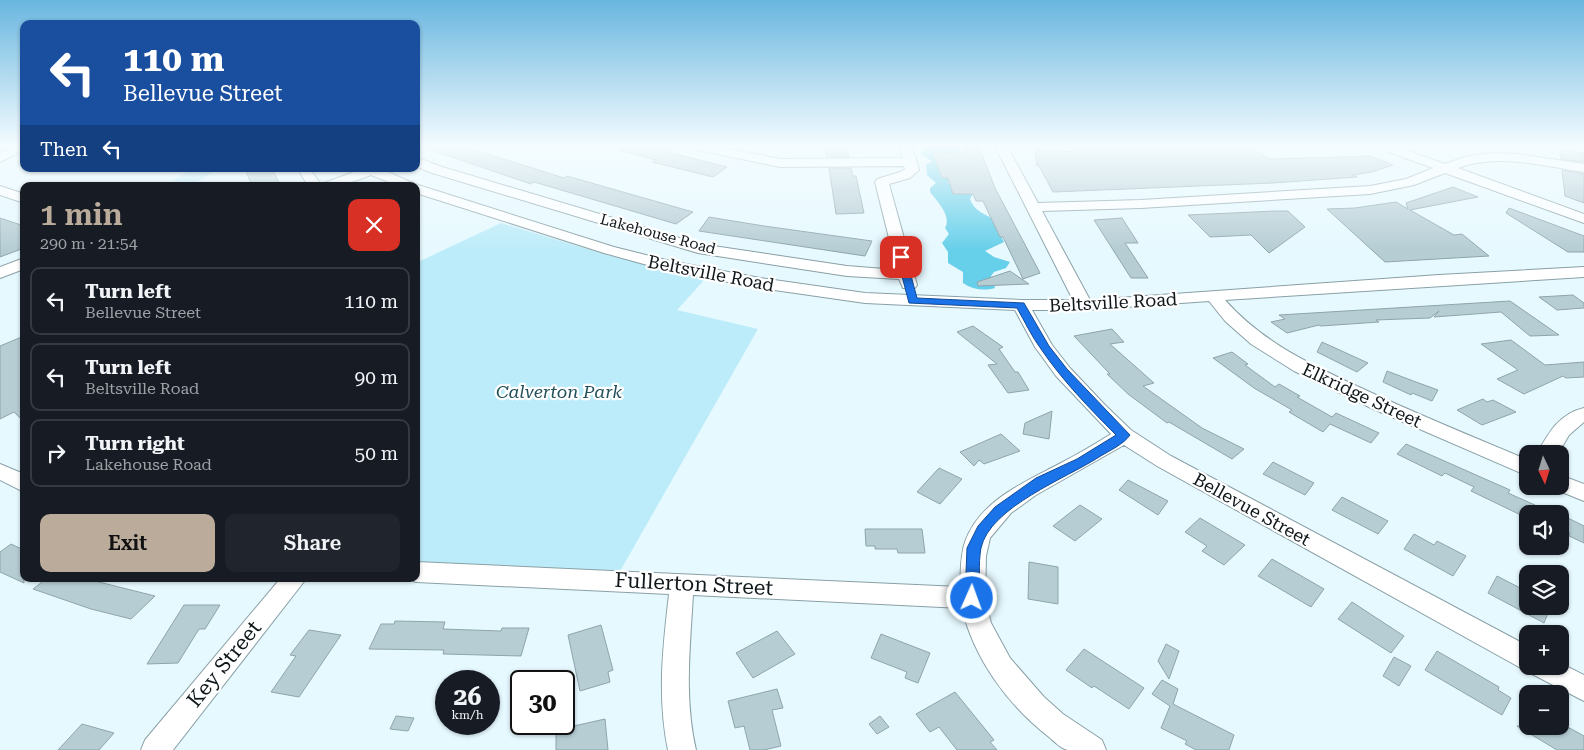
<!DOCTYPE html>
<html lang="en">
<head>
<meta charset="utf-8">
<style>
	body { margin:0; font-family:"Roboto Serif",serif; background:#20242c; color:#f1f3f6; height:100vh; display:flex; flex-direction:column; font-size:19px; white-space:nowrap }
	* { box-sizing:border-box; margin:0 }
	p { font-size:16px; color:#9ea1a6 }
	.icon { flex:none; width:28px; height:28px; fill:none; stroke:currentColor; stroke-width:2; stroke-linecap:round; stroke-linejoin:round }
	.map { position:relative; flex:1; overflow:hidden }
	.panel { position:absolute; left:20px; top:182px; width:400px; height:400px; display:flex; flex-direction:column; background:#171b24; border-radius:10px; box-shadow:0 1px 4px #0004 }
	.panel>* { flex:none }
	.banner { position:absolute; left:20px; top:20px; width:400px; height:152px; border-radius:10px; box-shadow:0 1px 4px #0004; background:#1a4fa0; color:#fff; overflow:hidden }
	.needle { width:32px; rotate:176deg }
	.controls { position:absolute; left:1519px; top:445px; display:grid; gap:10px }
	.controls a { display:grid; place-items:center; width:50px; height:50px; border-radius:10px; background:#171b24; box-shadow:0 1px 4px #0004; font-size:25px }
	.speed { position:absolute; left:435px; top:670px; display:flex; gap:10px; font-size:25px; font-weight:700; text-align:center }
	.speed>* { display:grid; place-content:center; width:65px; height:65px; border-radius:50%; background:#171b24; box-shadow:0 1px 4px #0004; line-height:1 }
	.speed small { font-size:12px; font-weight:400 }
	.speed .limit { border:2px solid #111; border-radius:8px; background:#fff; color:#111 }
	.pin { position:absolute; display:grid; place-items:center; width:42px; height:42px; color:#fff; margin:-21px; border-radius:10px; box-shadow:0 2px 8px #0006 }
	.me { position:absolute; width:55px; margin:-28px; rotate:2deg; stroke-linejoin:round; filter:drop-shadow(0 0 4px #0008) }
	.turn { display:flex; align-items:center; gap:18px; height:105px; padding:0 20px; font-size:22px }
	.turn .icon { width:65px; height:65px; stroke-width:2.5 }
	.turn b { display:block; font-size:35px; line-height:42px }
	.then { display:flex; align-items:center; height:48px; padding:0 20px; background:#0003; gap:10px; font-size:19px }
	.round { display:grid; place-items:center; flex:none; width:52px; height:52px; border-radius:10px; background:#20242c }
	.headline { display:flex; align-items:center; justify-content:space-between; height:85px; padding:0 20px }
	h1 { font-size:30px; font-weight:600; line-height:38px; color:#baab9b }
	.cta { display:flex; gap:10px; margin-top:auto; padding:10px 20px }
	.cta a { flex:1; height:58px; border-radius:10px; background:#baab9b; color:#111; font-size:20px; font-weight:600; line-height:58px; text-align:center }
	.cta a+a { background:#20242c; color:#f1f3f6 }
	ul { padding:0; list-style:none }
	li { display:flex; align-items:center; gap:15px; height:68px; margin:0 10px 8px; padding:0 10px; border:2px solid #363941; border-radius:10px }
	li div { flex:1 }
	li b { display:block; font-size:19px }
	li em { font-style:normal }
	.map>svg:first-child { display:block }
	.green { fill:#bcecf9 }
	.forest { fill:#66cfe9 }
	.building { fill:#b6cdd4; stroke:#8ea5ab }
	.lines { fill:none; stroke-linecap:round; stroke-linejoin:round }
	.minor-casing { stroke:#89a0a6; stroke-width:2 }
	.minor { fill:#fff; fill-rule:evenodd }
	.route { fill:#1a73e8; stroke:#114b97 }
	.labels { text-anchor:middle; dominant-baseline:central; stroke-width:4.5; stroke-linejoin:round; paint-order:stroke }
	.far-street-label { font-size:15px; fill:#0f171a; stroke:#fff }
	.street-label { font-size:18px; fill:#0f171a; stroke:#fff }
	.park-label { font-size:18px; font-style:italic; fill:#22505b; stroke:#fff }
	.near-street-label { font-size:21px; fill:#0f171a; stroke:#fff }
</style>
</head>
<body>
<div class="map">
<svg width="1584" height="750" viewBox="0 0 1584 750">
	<rect width="100%" height="100%" fill="#e6f9ff"/>
	<g class="green">
		<polygon points="191,170 213,172 195,183 172,181"/>
		<polygon points="501,223 607,255 705,279 677,310 758,329 619,573 416,564 416,263"/>
	</g>
	<path class="forest" d="M 925,146 L 959,146 L 965,161 L 948,183 L 974,192 L 970,199 C 974,210 982,213 992,218 L 1004,242 L 985,251 L 994,257 L 1010,262 L 1006,268 L 994,272 L 991,276 L 995,288 C 984,291 973,290 963,283 L 963,272 L 948,263 L 948,252 L 942,243 L 949,234 L 945,228 C 952,216 937,201 930,192 L 930,188 L 936,183 L 927,175 L 926,165 L 932,161 L 920,154 Z"/>
	<g class="building">
		<polygon points="425,146 463,146 564,178 567,176 693,212 676,224 534,182 531,184 425,148"/>
		<polygon points="619,146 650,146 671,150 668,152 727,167 713,177 652,162 656,160 618,150"/>
		<polygon points="825,146 847,146 849,157 827,157"/>
		<polygon points="962,146 977,146 979,147 995,188 1040,273 1023,279 1003,237 1000,237 983,201 976,201 973,194 953,194 948,178 942,178 933,154 966,153"/>
		<polygon points="1222,146 1249,146 1270,159 1371,156 1393,165 1372,172 1353,175 1357,177 1273,183 1053,192 1039,166 1037,166 1035,149 1074,152 1073,149 1177,148"/>
		<polygon points="1559,149 1584,153 1584,162 1561,159"/>
		<polygon points="829,168 851,168 853,176 856,176 864,213 836,214"/>
		<polygon points="245,169 272,169 281,186 252,186"/>
		<polygon points="1562,170 1584,174 1584,203 1565,196"/>
		<polygon points="1453,187 1478,197 1410,210 1454,235 1462,234 1489,256 1385,262 1327,209 1355,208 1396,202 1408,209 1406,203"/>
		<polygon points="1509,208 1584,236 1584,252 1568,252 1506,213"/>
		<polygon points="1275,211 1288,211 1305,227 1269,253 1251,235 1210,237 1188,215"/>
		<polygon points="709,217 764,226 872,241 865,256 699,231"/>
		<polygon points="0,218 24,226 24,248 0,257"/>
		<polygon points="1122,218 1138,243 1125,243 1148,278 1131,278 1094,220"/>
		<polygon points="1010,271 1029,284 978,286 977,282"/>
		<polygon points="1573,295 1584,303 1584,308 1557,310 1539,297"/>
		<polygon points="1510,301 1559,335 1530,336 1501,312 1434,317 1439,311 1430,318 1376,320 1379,322 1321,326 1319,325 1287,333 1271,322 1285,319 1279,315"/>
		<polygon points="973,326 1003,347 999,349 1015,372 1018,372 1029,390 1008,393 988,365 997,364 957,332"/>
		<polygon points="1112,329 1124,342 1110,344 1154,383 1143,386 1202,428 1244,449 1232,459 1169,422 1167,423 1128,394 1107,374 1110,374 1074,336"/>
		<polygon points="24,336 24,422 14,412 0,419 0,346"/>
		<polygon points="1511,340 1545,365 1584,362 1584,377 1566,378 1563,376 1524,394 1497,379 1518,370 1481,344"/>
		<polygon points="1322,342 1368,363 1357,372 1317,352"/>
		<polygon points="1232,352 1248,364 1245,365 1275,387 1279,384 1300,396 1297,397 1332,417 1336,413 1379,433 1371,443 1330,424 1323,432 1289,412 1292,410 1254,388 1213,358"/>
		<polygon points="1387,371 1416,382 1438,390 1432,401 1412,393 1411,395 1383,382"/>
		<polygon points="1483,399 1487,402 1493,400 1516,412 1482,425 1457,410"/>
		<polygon points="1052,411 1049,439 1023,434 1025,423"/>
		<polygon points="1001,434 1020,451 984,464 979,460 974,466 960,452"/>
		<polygon points="1406,444 1510,490 1508,493 1535,505 1530,514 1528,514 1527,518 1471,491 1474,487 1445,473 1442,476 1397,454"/>
		<polygon points="1273,462 1314,483 1305,495 1263,474"/>
		<polygon points="939,468 962,479 940,504 917,492"/>
		<polygon points="1128,480 1168,501 1158,515 1119,490"/>
		<polygon points="1342,497 1388,521 1378,534 1332,510"/>
		<polygon points="1080,505 1102,519 1075,541 1053,526"/>
		<polygon points="1560,514 1584,526 1584,543 1569,536 1570,533 1560,529"/>
		<polygon points="1200,518 1245,545 1224,565 1202,551 1207,546 1185,532"/>
		<polygon points="865,529 922,529 925,553 898,553 897,549 875,549 875,546 866,546"/>
		<polygon points="1414,534 1434,545 1437,541 1466,556 1453,576 1404,549"/>
		<polygon points="11,544 24,550 24,583 0,572 0,552"/>
		<polygon points="1272,559 1324,589 1311,607 1258,576"/>
		<polygon points="1029,562 1058,567 1058,604 1028,599"/>
		<polygon points="1497,576 1528,592 1528,606 1551,606 1544,623 1488,593"/>
		<polygon points="46,579 87,579 155,596 131,619 91,609 33,589"/>
		<polygon points="1352,602 1404,636 1391,653 1338,619"/>
		<polygon points="184,605 220,605 205,629 199,629 178,663 147,664"/>
		<polygon points="395,621 445,622 443,629 501,631 502,628 529,628 521,656 443,654 444,650 369,649 381,624 394,624"/>
		<polygon points="601,625 613,670 608,672 610,682 580,691 568,635"/>
		<polygon points="309,630 341,635 299,697 271,692 296,656 290,655"/>
		<polygon points="777,631 795,654 753,678 736,653"/>
		<polygon points="881,634 930,653 918,683 905,678 907,672 871,658"/>
		<polygon points="1166,644 1179,651 1169,679 1158,661"/>
		<polygon points="1084,649 1144,688 1129,709 1094,686 1092,688 1066,670"/>
		<polygon points="1437,651 1499,687 1498,690 1511,698 1502,715 1425,670"/>
		<polygon points="1394,657 1411,666 1399,686 1383,676"/>
		<polygon points="1162,680 1178,689 1173,704 1234,735 1229,750 1196,750 1185,744 1187,741 1161,728 1170,706 1152,694"/>
		<polygon points="777,689 783,708 772,710 781,746 764,750 750,750 744,726 735,728 728,701"/>
		<polygon points="955,692 994,740 990,742 997,750 957,750 939,727 930,732 916,714"/>
		<polygon points="396,716 414,718 408,731 390,729"/>
		<polygon points="880,716 889,727 877,734 869,724"/>
		<polygon points="605,719 608,750 556,750 556,730"/>
		<polygon points="82,724 114,733 99,750 58,750"/>
		<polygon points="1517,726 1566,726 1584,736 1584,750 1557,750"/>
	</g>
	<g class="lines">
		<defs>
			<g id="minor">
				<polygon points="14,146 24,146 24,150 0,162 0,153"/>
				<polygon points="692,146 714,146 780,159 903,158 900,146 912,146 919,170 910,178 889,184 917,285 915,288 903,288 899,279 847,276 698,253 429,172 416,166 416,157 439,166 700,244 847,266 897,270 875,182 877,179 900,172 905,169 904,166 780,167 698,150"/>
				<path d="M 995,146 L 1007,146 L 1038,203 L 1141,200 L 1370,186 L 1406,179 L 1433,168 L 1380,149 L 1378,146 L 1394,146 L 1445,164 L 1468,156 L 1492,153 L 1517,154 L 1584,164 L 1584,172 C 1543,166 1498,153 1458,168 L 1584,214 L 1584,223 L 1445,173 L 1414,185 L 1370,194 L 1141,208 L 1042,211 L 1090,300 L 1439,275 L 1584,267 L 1584,277 L 1225,300 C 1262,342 1310,364 1359,387 C 1414,413 1471,436 1528,460 L 1528,476 L 1371,408 L 1294,371 L 1251,344 L 1225,321 L 1209,301 L 1084,310 L 1032,310 L 1052,345 L 1070,368 L 1105,405 L 1131,430 L 1171,456 L 1528,646 L 1528,666 L 1560,666 L 1560,663 L 1584,675 L 1584,701 L 1532,674 L 1530,670 L 1519,667 L 1157,466 L 1124,445 L 1036,495 L 1011,513 L 990,538 L 986,556 L 985,600 L 991,623 L 1010,658 L 1044,697 L 1063,714 L 1102,740 L 1106,750 C 1094,750 1080,750 1068,750 C 1061,749 1054,741 1049,737 C 1008,705 974,659 962,608 L 693,595 C 690,647 684,698 696,750 L 668,750 C 657,697 663,646 669,594 L 416,582 L 408,579 L 416,579 L 416,562 L 960,587 C 961,573 960,556 965,542 C 980,500 1025,482 1061,463 C 1078,454 1095,444 1111,434 L 1056,376 L 1035,347 L 1015,310 L 865,303 L 760,288 L 669,271 L 604,253 L 416,193 L 416,186 L 399,186 L 371,175 L 341,186 L 308,186 L 298,169 L 310,169 L 322,186 L 324,183 L 362,169 L 381,169 L 415,184 L 614,247 L 670,261 L 760,278 L 865,293 L 1021,300 L 1073,300 Z"/>
				<polygon points="0,186 24,194 24,203 0,195"/>
				<polygon points="24,258 24,269 0,278 0,267"/>
				<path d="M 1584,408 L 1584,422 L 1569,435 L 1558,454 L 1537,454 C 1549,432 1559,414 1584,408 Z"/>
				<polygon points="0,464 24,474 24,492 0,480"/>
				<polygon points="1560,475 1584,484 1584,501 1552,488 1551,486 1560,486"/>
				<polygon points="280,579 306,579 173,750 141,750 145,740"/>
			</g>
		</defs>
		<use href="#minor" class="minor-casing"/>
		<use href="#minor" class="minor"/>
	</g>
	<linearGradient id="sky" x2="0" y2="1"><stop stop-color="#69b6df"/><stop offset="0.58" stop-color="#f4fcff"/><stop offset="1" stop-color="#f4fcff" stop-opacity="0"/></linearGradient>
	<rect width="1584" height="251" fill="url(#sky)"/>
	<path class="route" d="M 901,254 L 906,257 L 917,298 L 1024,303 L 1049,346 L 1067,369 L 1130,435 C 1124,444 1109,451 1099,457 C 1067,478 990,507 981,548 C 978,564 980,582 980,598 L 978,602 L 972,604 L 967,602 L 965,598 L 967,548 L 978,526 L 995,507 L 1036,478 L 1077,459 L 1116,435 C 1089,408 1062,380 1041,349 C 1032,337 1025,322 1017,308 L 909,303 L 897,257 Z"/>
	<g class="labels">
		<g class="far-street-label">
			<text transform="translate(658 234) rotate(15)">Lakehouse Road</text>
		</g>
		<g class="street-label">
			<text transform="translate(711 273) rotate(11)">Beltsville Road</text>
			<text transform="translate(1113 302) rotate(-3)">Beltsville Road</text>
			<text transform="translate(1362 395) rotate(25)">Elkridge Street</text>
			<text transform="translate(1252 509) rotate(29)">Bellevue Street</text>
		</g>
		<g class="park-label">
			<text x="559" y="391">Calverton Park</text>
		</g>
		<g class="near-street-label">
			<text transform="translate(694 584) rotate(3)">Fullerton Street</text>
			<text transform="translate(224 664) rotate(-51)">Key Street</text>
		</g>
	</g>
</svg>
<div class="controls">
<a><svg class="needle" viewBox="-14 -14 28 28"><path d="M0-13l5 13h-10z" fill="#e53935"/><path d="M0 13l5-13h-10z" fill="#9ea1a6"/></svg></a>
<a><svg class="icon" aria-label="sound" viewBox="0 0 24 24"><path d="M4 9h4l5-4v14l-5-4H4zM17 9q2 3 0 6"/></svg></a>
<a><svg class="icon" aria-label="layers" viewBox="0 0 24 24"><path d="M12 4l9 5-9 5-9-5zM3 14l9 5 9-5"/></svg></a>
<a>+</a>
<a>−</a>
</div>
<div class="speed"><div>26<small>km/h</small></div><div class="limit">30</div></div>
<div class="pin" style="left:901px;top:257px;background:#d93025"><svg class="icon" aria-label="arrive" viewBox="0 0 24 24"><path d="M6 21V4h12l-3 4 3 4H6"/></svg></div>
<svg class="me" style="left:972px;top:598px" viewBox="-20 -20 40 40"><circle r="17" fill="#1a73e8" stroke="#fff" stroke-width="3"/><path d="M0-11L8 9 0 5-8 9z" fill="#fff"/></svg>
<div class="banner">
<div class="turn"><svg class="icon" aria-label="left" viewBox="0 0 24 24"><path d="M17 20v-9H6M10 6l-5 5 5 5"/></svg><div><b>110 m</b>Bellevue Street</div></div>
<div class="then">Then<svg class="icon" aria-label="left" viewBox="0 0 24 24"><path d="M17 20v-9H6M10 6l-5 5 5 5"/></svg></div>
</div>
<section class="panel">
<div class="headline"><div><h1>1 min</h1><p>290 m · 21:54</p></div><a class="round" style="background:#d93025;color:#fff"><svg class="icon" aria-label="close" viewBox="0 0 24 24"><path d="M6 6l12 12M18 6L6 18"/></svg></a></div>
<ul>
<li><svg class="icon" aria-label="left" viewBox="0 0 24 24"><path d="M17 20v-9H6M10 6l-5 5 5 5"/></svg><div><b>Turn left</b><p>Bellevue Street</p></div><em>110 m</em></li>
<li><svg class="icon" aria-label="left" viewBox="0 0 24 24"><path d="M17 20v-9H6M10 6l-5 5 5 5"/></svg><div><b>Turn left</b><p>Beltsville Road</p></div><em>90 m</em></li>
<li><svg class="icon" aria-label="right" viewBox="0 0 24 24"><path d="M7 20v-9h11M14 6l5 5-5 5"/></svg><div><b>Turn right</b><p>Lakehouse Road</p></div><em>50 m</em></li>
</ul>
<div class="cta"><a>Exit</a><a>Share</a></div>
</section>
</div>
</body>
</html>
